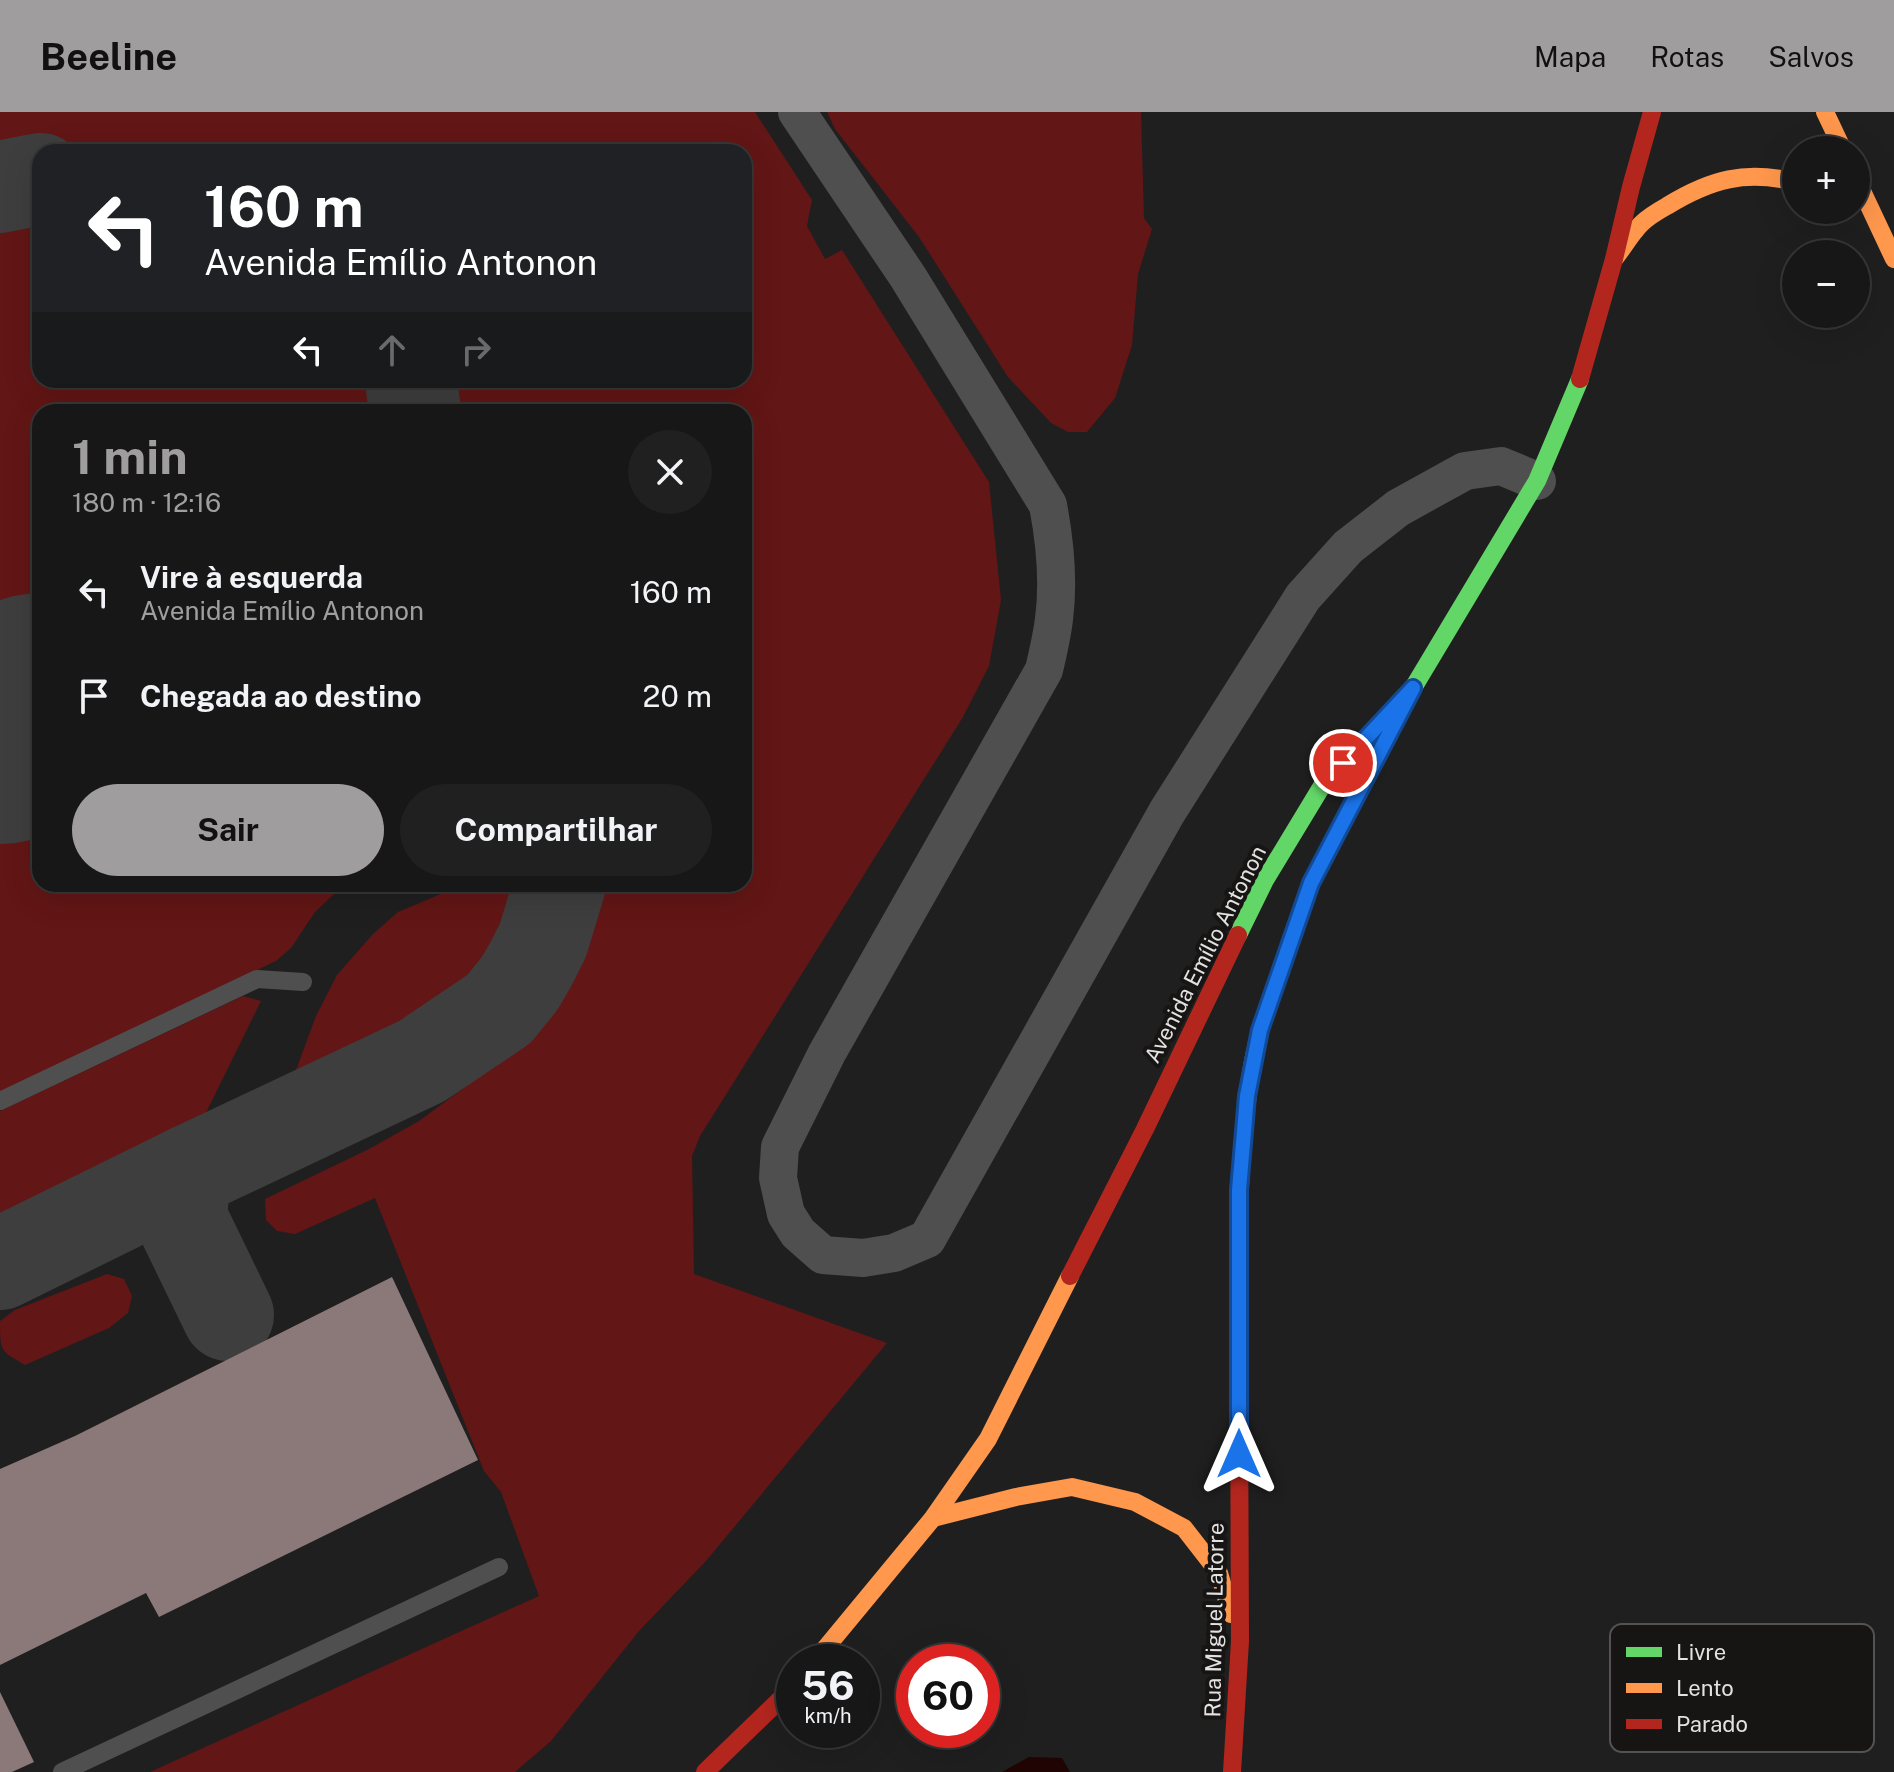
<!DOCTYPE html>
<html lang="pt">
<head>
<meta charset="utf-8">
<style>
	body { margin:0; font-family:"Public Sans",sans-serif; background:#212020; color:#f1f3f6; height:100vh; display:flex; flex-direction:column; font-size:30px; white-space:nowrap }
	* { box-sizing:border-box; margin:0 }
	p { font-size:26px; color:#9f9fa1 }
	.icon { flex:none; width:44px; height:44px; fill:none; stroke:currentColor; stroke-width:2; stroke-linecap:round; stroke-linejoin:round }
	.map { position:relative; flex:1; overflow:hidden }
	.sheet { position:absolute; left:32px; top:292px; width:720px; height:488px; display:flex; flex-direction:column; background:#181717; border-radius:24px; box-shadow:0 8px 32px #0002,0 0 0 2px #363636 }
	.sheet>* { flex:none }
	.guide { position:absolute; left:32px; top:32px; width:720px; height:244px; border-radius:24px; box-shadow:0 8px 32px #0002,0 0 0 2px #363636; background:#202124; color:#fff; overflow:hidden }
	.tools { position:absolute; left:1782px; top:24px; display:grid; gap:16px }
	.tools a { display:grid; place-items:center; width:88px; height:88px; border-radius:50%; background:#181717; box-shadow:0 8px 32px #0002,0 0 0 2px #363636; font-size:40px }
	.speed { position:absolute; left:776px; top:1532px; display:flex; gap:16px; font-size:40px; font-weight:700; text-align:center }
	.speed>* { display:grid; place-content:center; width:104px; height:104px; border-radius:50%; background:#181717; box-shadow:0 8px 32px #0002,0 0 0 2px #363636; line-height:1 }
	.speed small { font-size:20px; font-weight:400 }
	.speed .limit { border:12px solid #d22; background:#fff; color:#111 }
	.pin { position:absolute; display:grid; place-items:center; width:68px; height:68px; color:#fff; margin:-34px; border:4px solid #fff; border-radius:50%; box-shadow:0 2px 8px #0007 }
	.me { position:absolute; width:88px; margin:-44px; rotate:0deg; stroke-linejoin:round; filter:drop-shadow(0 0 6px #0008) }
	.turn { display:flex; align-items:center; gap:28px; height:168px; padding:0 40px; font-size:36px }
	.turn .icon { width:104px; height:104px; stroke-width:2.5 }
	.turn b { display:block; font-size:56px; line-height:68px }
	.lanes { display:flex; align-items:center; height:76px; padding:0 40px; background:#0003; justify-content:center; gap:40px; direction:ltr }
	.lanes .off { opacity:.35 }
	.round { display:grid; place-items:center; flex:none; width:84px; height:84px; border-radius:42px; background:#212020 }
	.overview { display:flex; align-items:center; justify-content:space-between; height:136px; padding:0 40px }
	h1 { font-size:48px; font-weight:700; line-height:60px; color:#9f9d9d }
	.action { display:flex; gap:16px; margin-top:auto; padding:16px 40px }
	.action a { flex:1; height:92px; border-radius:48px; background:#9f9d9d; color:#111; font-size:32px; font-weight:700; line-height:92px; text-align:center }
	.action a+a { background:#212020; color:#f1f3f6 }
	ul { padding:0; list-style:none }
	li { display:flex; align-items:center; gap:24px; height:104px; padding:0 40px }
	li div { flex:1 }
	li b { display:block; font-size:30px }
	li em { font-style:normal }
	header { display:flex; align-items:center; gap:48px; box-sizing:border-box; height:112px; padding:0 40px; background:#9f9d9d; color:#111 }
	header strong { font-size:38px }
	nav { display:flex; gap:44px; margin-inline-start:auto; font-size:28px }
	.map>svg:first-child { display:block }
	.green { fill:#621615 }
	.water { fill:#200303 }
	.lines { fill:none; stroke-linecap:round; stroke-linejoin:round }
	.taxiway { stroke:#3f3e3e; stroke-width:92 }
	.runway { stroke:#3f3e3e; stroke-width:232 }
	.building { fill:#8a7978 }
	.lane { stroke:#504f4f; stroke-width:18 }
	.street { stroke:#504f4f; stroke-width:38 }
	.fast { stroke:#63d668; stroke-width:18 }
	.slow { stroke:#ff974d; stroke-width:18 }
	.jam { stroke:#b3261e; stroke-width:18 }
	.route-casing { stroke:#114b97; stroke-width:20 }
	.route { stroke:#1a73e8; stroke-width:14 }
	.labels { text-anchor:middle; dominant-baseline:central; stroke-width:8; stroke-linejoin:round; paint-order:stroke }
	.street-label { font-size:22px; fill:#e3e1e1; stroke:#171514 }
	.key { fill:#171514; stroke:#545252; stroke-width:2 }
	.key-label { font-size:22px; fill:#e3e1e1 }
</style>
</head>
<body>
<header>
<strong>Beeline</strong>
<nav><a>Mapa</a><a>Rotas</a><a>Salvos</a></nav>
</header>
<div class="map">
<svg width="1894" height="1660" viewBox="0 0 1894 1660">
	<rect width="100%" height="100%" fill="#201f1f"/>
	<g class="green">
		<polygon points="0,0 755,0 812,88 807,114 825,147 842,138 989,370 1001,488 989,554 963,605 700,1024 692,1044 694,1162 887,1231 706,1449 639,1519 551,1629 515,1660 150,1660 539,1484 501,1380 484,1359 375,1086 295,1122 277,1119 266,1108 265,1087 369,1037 419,1009 464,976 515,923 536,898 574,832 592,772 744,772 744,300 462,300 446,268 744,268 744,40 40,40 40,45 0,53"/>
		<polygon points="827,0 1141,0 1144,106 1152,117 1138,162 1132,233 1115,286 1087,320 1068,320 1051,311 1008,265 919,125 835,17"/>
		<polygon points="40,99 40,268 382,268 386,288 384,300 40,300 40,509 0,528 0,106 9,103"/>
		<polygon points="40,685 40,772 350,772 334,782 315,800 291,836 276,849 0,980 0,703"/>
		<path d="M 465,772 L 530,772 C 522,802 512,838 493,863 C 480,881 463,891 445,902 C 396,933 343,955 289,977 L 316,904 L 337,863 L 373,822 L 398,800 Z"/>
		<polygon points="243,884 261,889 199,1015 190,1025 176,1034 0,1117 0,999"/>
		<path d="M 107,1162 L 124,1167 L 132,1184 L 128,1201 L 109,1216 L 25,1253 C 0,1238 0,1240 0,1209 L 15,1198 Z"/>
	</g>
	<polygon class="water" points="1029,1645 1062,1646 1070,1660 1002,1660"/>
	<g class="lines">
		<g class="taxiway">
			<polyline points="0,75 40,67"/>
			<polyline points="411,268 415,300"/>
			<polyline points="191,1058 183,1082 181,1106 228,1203"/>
			<polyline points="0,1152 191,1058 422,949 499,897 520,871 532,850 543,828 560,772"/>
		</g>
		<polyline class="runway" points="0,616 40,597"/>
	</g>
	<g class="building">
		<polygon points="392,1165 478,1348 159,1505 146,1481 0,1553 0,1357 75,1324"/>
		<polygon points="0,1580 34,1650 12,1660 0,1660"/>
	</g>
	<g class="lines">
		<g class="lane">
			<polyline points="0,989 257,867 303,870"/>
			<polyline points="62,1660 499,1455"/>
		</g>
		<path class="street" d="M 797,0 L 908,165 L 1048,393 C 1055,430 1059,469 1054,507 C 1052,524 1048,541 1044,558 L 827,941 L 780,1035 L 778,1066 L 786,1102 L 798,1121 L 823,1143 L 863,1146 L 894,1141 L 927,1127 L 1167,700 L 1303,485 L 1348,435 L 1398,396 L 1465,359 L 1501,354 L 1537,369"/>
		<polyline class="fast" points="1238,823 1265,768 1325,669 1413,576 1537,369 1580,267"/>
		<g class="slow">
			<polyline points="1825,0 1843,38"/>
			<polyline points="1856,66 1894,147"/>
			<path d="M 1615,146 C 1624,135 1631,122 1641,112 C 1649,104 1658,99 1667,94 C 1711,67 1745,58 1796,70"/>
			<path d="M 1239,1273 C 1239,1191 1236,1109 1243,1027 C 1247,984 1252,940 1266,900"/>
			<polyline points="933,1406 1016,1385 1072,1375 1135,1390 1184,1416 1219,1461 1231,1502"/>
			<polyline points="814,1550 933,1406 988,1327 1070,1164"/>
		</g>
		<g class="jam">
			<polyline points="1580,267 1614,147 1631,75 1652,0"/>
			<polyline points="1266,900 1311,771 1388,624"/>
			<polyline points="1070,1164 1145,1017 1238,823"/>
			<polyline points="705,1660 794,1574"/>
			<polyline points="1232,1660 1240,1529 1239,1273"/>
		</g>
	</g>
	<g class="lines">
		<defs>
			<polyline id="route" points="1239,1342 1239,1078 1247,984 1260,918 1311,771 1413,576 1343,651"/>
		</defs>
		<use href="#route" class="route-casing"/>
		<use href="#route" class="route"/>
	</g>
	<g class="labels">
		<g class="street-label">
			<text transform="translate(1205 842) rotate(-63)">Avenida Emílio Antonon</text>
			<text transform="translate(1214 1508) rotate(-89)">Rua Miguel Latorre</text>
		</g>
	</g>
	<rect x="1610" y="1512" width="264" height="128" rx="12" class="key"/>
	<rect x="1626" y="1535" width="36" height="10" fill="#63d668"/>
	<rect x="1626" y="1571" width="36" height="10" fill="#ff974d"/>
	<rect x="1626" y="1607" width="36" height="10" fill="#b3261e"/>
	<g class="key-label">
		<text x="1676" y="1548">Livre</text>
		<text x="1676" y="1584">Lento</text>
		<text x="1676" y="1620">Parado</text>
	</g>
</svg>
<div class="tools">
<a>+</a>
<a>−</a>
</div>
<div class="speed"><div>56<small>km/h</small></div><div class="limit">60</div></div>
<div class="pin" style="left:1343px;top:651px;background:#d93025"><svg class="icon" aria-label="arrive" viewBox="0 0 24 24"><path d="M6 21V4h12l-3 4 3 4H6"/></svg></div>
<svg class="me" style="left:1239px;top:1342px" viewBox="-20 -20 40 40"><path d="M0-17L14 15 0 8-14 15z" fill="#1a73e8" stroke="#fff" stroke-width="4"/></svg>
<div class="guide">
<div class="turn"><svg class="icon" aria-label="left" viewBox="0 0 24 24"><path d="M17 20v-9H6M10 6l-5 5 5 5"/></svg><div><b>160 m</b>Avenida Emílio Antonon</div></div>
<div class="lanes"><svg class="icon" aria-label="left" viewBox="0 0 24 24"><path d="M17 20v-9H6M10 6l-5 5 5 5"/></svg><svg class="icon off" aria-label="ahead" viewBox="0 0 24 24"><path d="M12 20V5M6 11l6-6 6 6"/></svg><svg class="icon off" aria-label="right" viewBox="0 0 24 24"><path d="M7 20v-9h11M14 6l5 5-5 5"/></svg></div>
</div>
<section class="sheet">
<div class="overview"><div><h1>1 min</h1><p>180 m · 12:16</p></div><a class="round"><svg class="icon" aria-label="close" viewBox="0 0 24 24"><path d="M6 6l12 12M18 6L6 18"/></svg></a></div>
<ul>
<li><svg class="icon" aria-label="left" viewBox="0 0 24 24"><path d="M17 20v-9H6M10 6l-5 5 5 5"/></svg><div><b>Vire à esquerda</b><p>Avenida Emílio Antonon</p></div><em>160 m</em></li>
<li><svg class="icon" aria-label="arrive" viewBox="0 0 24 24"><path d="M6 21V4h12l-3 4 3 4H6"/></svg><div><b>Chegada ao destino</b></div><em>20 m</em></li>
</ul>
<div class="action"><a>Sair</a><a>Compartilhar</a></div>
</section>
</div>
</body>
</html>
